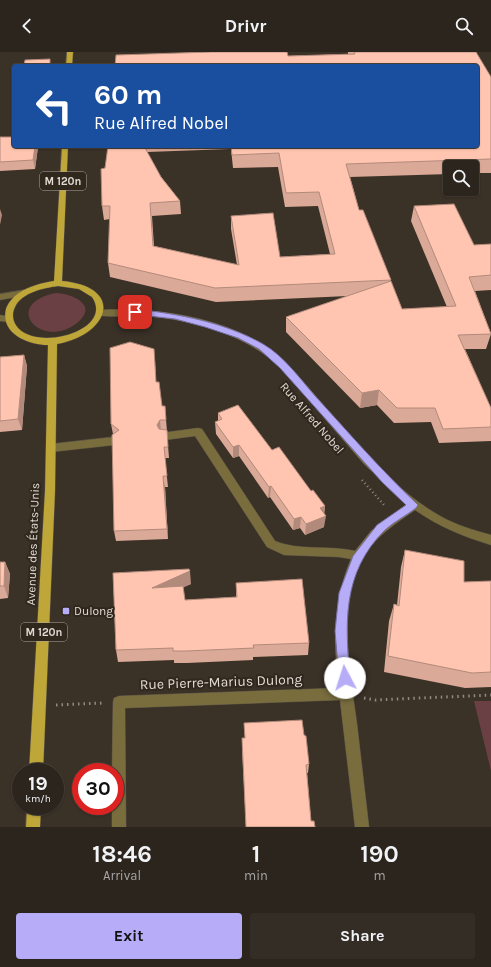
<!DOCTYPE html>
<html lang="en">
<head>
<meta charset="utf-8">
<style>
	body { margin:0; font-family:Karla,sans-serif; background:#342d26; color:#f1f3f6; height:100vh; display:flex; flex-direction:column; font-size:15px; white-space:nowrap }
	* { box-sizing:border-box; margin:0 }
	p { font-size:13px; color:#a6a5a4 }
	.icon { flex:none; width:22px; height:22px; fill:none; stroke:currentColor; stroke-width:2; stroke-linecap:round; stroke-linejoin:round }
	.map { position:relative; height:775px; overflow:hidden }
	.drawer { display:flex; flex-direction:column; background:#2c251d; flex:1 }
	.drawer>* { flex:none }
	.top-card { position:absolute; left:12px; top:12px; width:467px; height:84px; border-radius:4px; box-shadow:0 1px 3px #0004,0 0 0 1px #48423b; background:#1a4fa0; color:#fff; overflow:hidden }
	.tools { position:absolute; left:443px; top:108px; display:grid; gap:8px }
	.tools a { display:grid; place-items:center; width:36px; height:36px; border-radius:4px; background:#2c251d; box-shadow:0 1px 3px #0004,0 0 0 1px #48423b; font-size:20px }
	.speed { position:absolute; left:12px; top:711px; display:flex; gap:8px; font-size:20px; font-weight:700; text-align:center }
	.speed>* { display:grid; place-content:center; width:52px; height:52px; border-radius:50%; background:#2c251d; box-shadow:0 1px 3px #0004,0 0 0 1px #48423b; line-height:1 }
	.speed small { font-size:10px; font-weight:400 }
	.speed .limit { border:6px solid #d22; background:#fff; color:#111 }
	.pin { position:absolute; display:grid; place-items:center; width:34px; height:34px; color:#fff; margin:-17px; border-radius:8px; box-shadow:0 2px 6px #0006 }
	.me { position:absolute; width:44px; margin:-22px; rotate:355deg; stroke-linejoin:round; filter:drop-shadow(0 0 3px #0008) }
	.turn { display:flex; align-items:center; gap:14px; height:84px; padding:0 16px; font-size:18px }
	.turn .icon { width:52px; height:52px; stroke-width:2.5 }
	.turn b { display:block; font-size:28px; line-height:34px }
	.eta { display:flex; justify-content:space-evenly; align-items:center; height:68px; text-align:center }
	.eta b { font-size:24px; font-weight:700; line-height:28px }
	.action { display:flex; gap:8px; margin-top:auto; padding:8px 16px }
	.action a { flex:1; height:46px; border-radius:4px; background:#b6acf8; color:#111; font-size:16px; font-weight:700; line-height:46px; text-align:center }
	.action a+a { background:#342d26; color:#f1f3f6 }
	header { display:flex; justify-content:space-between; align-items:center; height:52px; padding:0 16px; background:#2c251d; font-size:18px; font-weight:700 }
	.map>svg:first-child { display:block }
	.green { fill:#6b4044 }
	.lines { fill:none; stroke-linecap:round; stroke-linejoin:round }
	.minor-casing { stroke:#585046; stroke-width:1 }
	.major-casing { stroke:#585046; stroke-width:1 }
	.path-far1 { stroke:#928b83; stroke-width:2.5; stroke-dasharray:1 3; stroke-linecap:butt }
	.path { stroke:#928b83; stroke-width:3; stroke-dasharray:1.5 4; stroke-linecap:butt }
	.minor { fill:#796d3e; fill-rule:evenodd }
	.major { fill:#bea639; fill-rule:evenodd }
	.wall { fill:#dba997; fill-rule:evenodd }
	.shaded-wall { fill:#b28a7b }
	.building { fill:#ffc5b0; stroke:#b28a7b }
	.route { fill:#b6acf8; stroke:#7670a1 }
	.poi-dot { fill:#b6acf8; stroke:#30271d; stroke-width:1.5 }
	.labels { text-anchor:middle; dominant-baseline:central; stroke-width:4; stroke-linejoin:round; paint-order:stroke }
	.shield { fill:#30271d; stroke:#ada69e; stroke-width:1 }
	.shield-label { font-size:11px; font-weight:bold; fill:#e2dcd5 }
	.street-label { font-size:12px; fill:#e2dcd5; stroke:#30271d }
	.poi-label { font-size:12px; fill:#e2dcd5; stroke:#30271d; text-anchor:start }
	.near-street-label { font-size:14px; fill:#e2dcd5; stroke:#30271d }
</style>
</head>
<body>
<header><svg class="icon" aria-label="back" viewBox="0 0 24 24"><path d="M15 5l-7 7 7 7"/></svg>Drivr<svg class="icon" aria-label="search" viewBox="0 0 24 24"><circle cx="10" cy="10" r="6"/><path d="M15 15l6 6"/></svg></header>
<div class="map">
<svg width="491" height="775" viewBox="0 0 491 775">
	<rect width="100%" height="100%" fill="#3a3127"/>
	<g class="green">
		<path d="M 56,241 C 73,242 99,253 77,271 C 41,299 0,252 56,241 Z"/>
		<polygon points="474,649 491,649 491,719"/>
	</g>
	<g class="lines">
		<defs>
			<g id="minor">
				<polygon points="24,238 28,241 27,243 0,248 0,242"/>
				<path d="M 100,258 C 163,255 243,267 289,314 C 336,364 380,430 440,464 C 456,473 473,478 491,483 L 491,493 C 462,484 440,475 415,458 C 398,470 379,482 367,499 C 335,547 350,620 357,672 C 361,706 365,741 369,775 L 355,775 L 340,648 L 125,656 L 126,775 L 112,775 L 112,754 L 115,754 L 115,720 L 112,720 L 113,650 L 114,646 L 119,644 L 339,636 C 333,592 333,549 351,507 L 339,505 L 284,503 L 267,495 L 195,384 L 165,388 L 161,387 L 160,384 L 161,381 L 198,376 L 202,377 L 275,489 C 298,499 330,493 355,499 L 371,479 L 407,452 L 364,412 L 283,318 C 248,283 195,268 146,264 C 133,263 108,266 97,263 L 96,261 Z"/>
				<polygon points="0,263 11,265 12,267 8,270 0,269"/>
				<polygon points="114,385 119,389 114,393 51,400 47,399 46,396 47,393 51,392"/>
			</g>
			<g id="major">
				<polygon points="67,0 73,0 72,14 66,14"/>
				<path d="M 62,94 L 68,94 L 62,229 C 126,235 109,283 57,292 L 55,439 L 43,720 L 29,720 L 45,439 L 48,293 C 29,293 0,282 6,257 C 8,251 13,245 19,241 C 29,234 42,231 54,229 ZM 58,234 L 79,237 L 92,245 C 114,277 42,299 19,277 C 13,271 11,263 15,255 C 22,240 44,236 58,234 Z"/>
				<polygon points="27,754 41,754 40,775 26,775"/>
			</g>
		</defs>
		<use href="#minor" class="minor-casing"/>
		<use href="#major" class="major-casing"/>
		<polyline class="path-far1" points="362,428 385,454"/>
		<g class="path">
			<polyline points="364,646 375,648 491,643"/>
			<polyline points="56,653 103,651"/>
		</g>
		<use href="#minor" class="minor"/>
		<use href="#major" class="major"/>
	</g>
	<g class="wall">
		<path d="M 348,0 L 408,0 L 491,25 L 491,121 L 472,121 L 472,115 L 450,115 L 450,122 L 350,125 L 359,158 L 391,228 L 390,230 L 402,257 L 447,255 L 411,169 L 414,154 L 474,193 L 491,192 L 491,238 L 475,239 L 491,282 L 486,297 L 465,297 L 491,356 L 491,389 L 439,391 L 431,370 L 394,371 L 377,353 L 360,356 L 286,280 L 286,265 L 348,244 L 216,250 L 110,225 L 108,211 L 110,167 L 104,168 L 102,154 L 108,94 L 477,94 L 288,4 L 348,2 ZM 231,97 L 233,116 L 278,115 L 285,155 L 318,154 L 330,202 L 280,205 L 231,164 L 231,177 L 237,213 L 154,194 L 152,164 L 181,162 L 180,149 L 161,125 L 147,100 Z"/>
		<polygon points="0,85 38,95 35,117 0,119"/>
		<polygon points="24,303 27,314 22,378 0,380 0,305"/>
		<polygon points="155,308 156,330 162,354 165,354 169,406 165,406 168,435 165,435 168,487 116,489 114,479 113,382 111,372"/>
		<polygon points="218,361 272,398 311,439 325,454 324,462 324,475 305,483 300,476 293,478 270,445 268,446 239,404 233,406 216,382 215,370 218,369"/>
		<polygon points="405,498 464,530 491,529 491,635 465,636 384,620 389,569 394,552 397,553 401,515"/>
		<polygon points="0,510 5,510 10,522 8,546 0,547"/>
		<polygon points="113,521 191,532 183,535 185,548 236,545 236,531 309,591 308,603 253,605 253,608 187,611 174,611 174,608 118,610 116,598"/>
		<polygon points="244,671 304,683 309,712 308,721 307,721 311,769 315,775 246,775 242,695 242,686 245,686"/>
	</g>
	<g class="shaded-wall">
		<polygon points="35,94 38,94 38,95 35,117 33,108"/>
		<polygon points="0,157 2,163 0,173"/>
		<polygon points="24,303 27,314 22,378 18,367"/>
		<polygon points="379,338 377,353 360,356 362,341"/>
		<polygon points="160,368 161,380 157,373"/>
		<polygon points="239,393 239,404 233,406 233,395"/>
		<polygon points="163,424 165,435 168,487 167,477"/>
		<polygon points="271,434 270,445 268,446 269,435"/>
		<polygon points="325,454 324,465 326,464 324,475 305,483 306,472 320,456"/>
		<polygon points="301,465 300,476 293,478 294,467"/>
		<polygon points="5,510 10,522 8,546 4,534"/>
		<polygon points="190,519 191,532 154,549 152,536"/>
	</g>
	<g class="building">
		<polygon points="211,0 287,0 288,4 355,2 354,0 476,0 491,25 491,107 346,112 359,158 363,158 391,228 215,236 108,211 110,154 102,154 101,117 105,116 108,94 144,94 161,125 180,149 150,151 153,194 239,213 231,164 273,161 280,205 335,202 319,140 286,141 279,101 232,103 231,94 477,94 477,14 115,14 116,3"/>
		<polygon points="50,7 50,14 24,14 25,8"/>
		<polygon points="0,85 14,85 14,94 35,94 33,108 0,110"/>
		<polygon points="454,152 474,193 491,192 491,223 469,225 491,282 458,283 491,356 491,375 443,377 435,356 397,356 379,338 362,341 286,265 391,229 402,257 456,254 414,154"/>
		<polygon points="130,290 154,297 156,330 159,330 162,354 165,354 166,368 160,368 157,373 159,377 167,378 168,395 164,395 167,424 163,424 167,477 114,479 112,383 119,378 111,372 110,296"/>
		<polygon points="24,303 18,367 0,369 0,305"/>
		<polygon points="238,353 272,398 279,395 311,439 313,438 325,454 320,456 326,464 306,472 301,465 294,467 271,434 269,435 239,393 233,395 215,370 222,367 218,361"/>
		<polygon points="405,498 464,509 464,530 491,529 491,620 472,621 388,604 394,552 399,554"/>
		<polygon points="0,510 5,510 4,534 0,534"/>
		<polygon points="189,517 190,519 152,536 183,534 185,548 237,545 236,531 302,527 309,591 253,593 254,596 186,599 173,599 173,596 116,598 113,521"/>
		<polygon points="302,668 304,683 306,684 309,712 306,713 311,769 314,769 315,775 246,775 242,686 245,686 244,671"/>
	</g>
	<path class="route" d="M 135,257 C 179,262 224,270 263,292 C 284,304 300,327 316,345 C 349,381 381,418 416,451 L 418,453 L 416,456 C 406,464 393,470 384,479 C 342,521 345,572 350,626 L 349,630 L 345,632 L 341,630 L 339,626 L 335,579 L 339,541 L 353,504 L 377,473 L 406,453 L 382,430 L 280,316 L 259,297 L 238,286 L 205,275 L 175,267 L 132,262 L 131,260 Z"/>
	<rect class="poi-dot" x="62" y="555" width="8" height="8" rx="2"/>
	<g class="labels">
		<g class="shield">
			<rect x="40" y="120" width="46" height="18" rx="3"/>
			<rect x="21" y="571" width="46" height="18" rx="3"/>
		</g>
		<g class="shield-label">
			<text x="63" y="129">M 120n</text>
			<text x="44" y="580">M 120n</text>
		</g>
		<g class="street-label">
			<text transform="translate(312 366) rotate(49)">Rue Alfred Nobel</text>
			<text transform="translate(33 492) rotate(-88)">Avenue des États-Unis</text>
		</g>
		<g class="poi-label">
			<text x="74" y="559">Dulong</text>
		</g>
		<g class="near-street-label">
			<text transform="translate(221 630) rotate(-2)">Rue Pierre-Marius Dulong</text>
		</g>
	</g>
</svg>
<div class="tools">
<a><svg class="icon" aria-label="search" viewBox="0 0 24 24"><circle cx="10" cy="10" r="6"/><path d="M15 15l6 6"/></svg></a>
</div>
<div class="speed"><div>19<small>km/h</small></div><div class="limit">30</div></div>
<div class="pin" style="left:135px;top:260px;background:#d93025"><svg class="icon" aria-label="arrive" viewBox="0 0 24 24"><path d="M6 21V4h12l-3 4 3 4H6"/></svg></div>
<svg class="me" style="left:345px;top:626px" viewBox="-20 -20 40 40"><circle r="19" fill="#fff"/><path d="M0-13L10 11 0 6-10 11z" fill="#b6acf8"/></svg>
<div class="top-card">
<div class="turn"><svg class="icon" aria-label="left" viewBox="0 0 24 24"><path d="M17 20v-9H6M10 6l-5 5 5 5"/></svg><div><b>60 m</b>Rue Alfred Nobel</div></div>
</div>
</div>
<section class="drawer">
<div class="eta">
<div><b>18:46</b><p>Arrival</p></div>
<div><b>1</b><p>min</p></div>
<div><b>190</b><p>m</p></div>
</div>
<div class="action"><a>Exit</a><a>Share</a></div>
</section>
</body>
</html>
